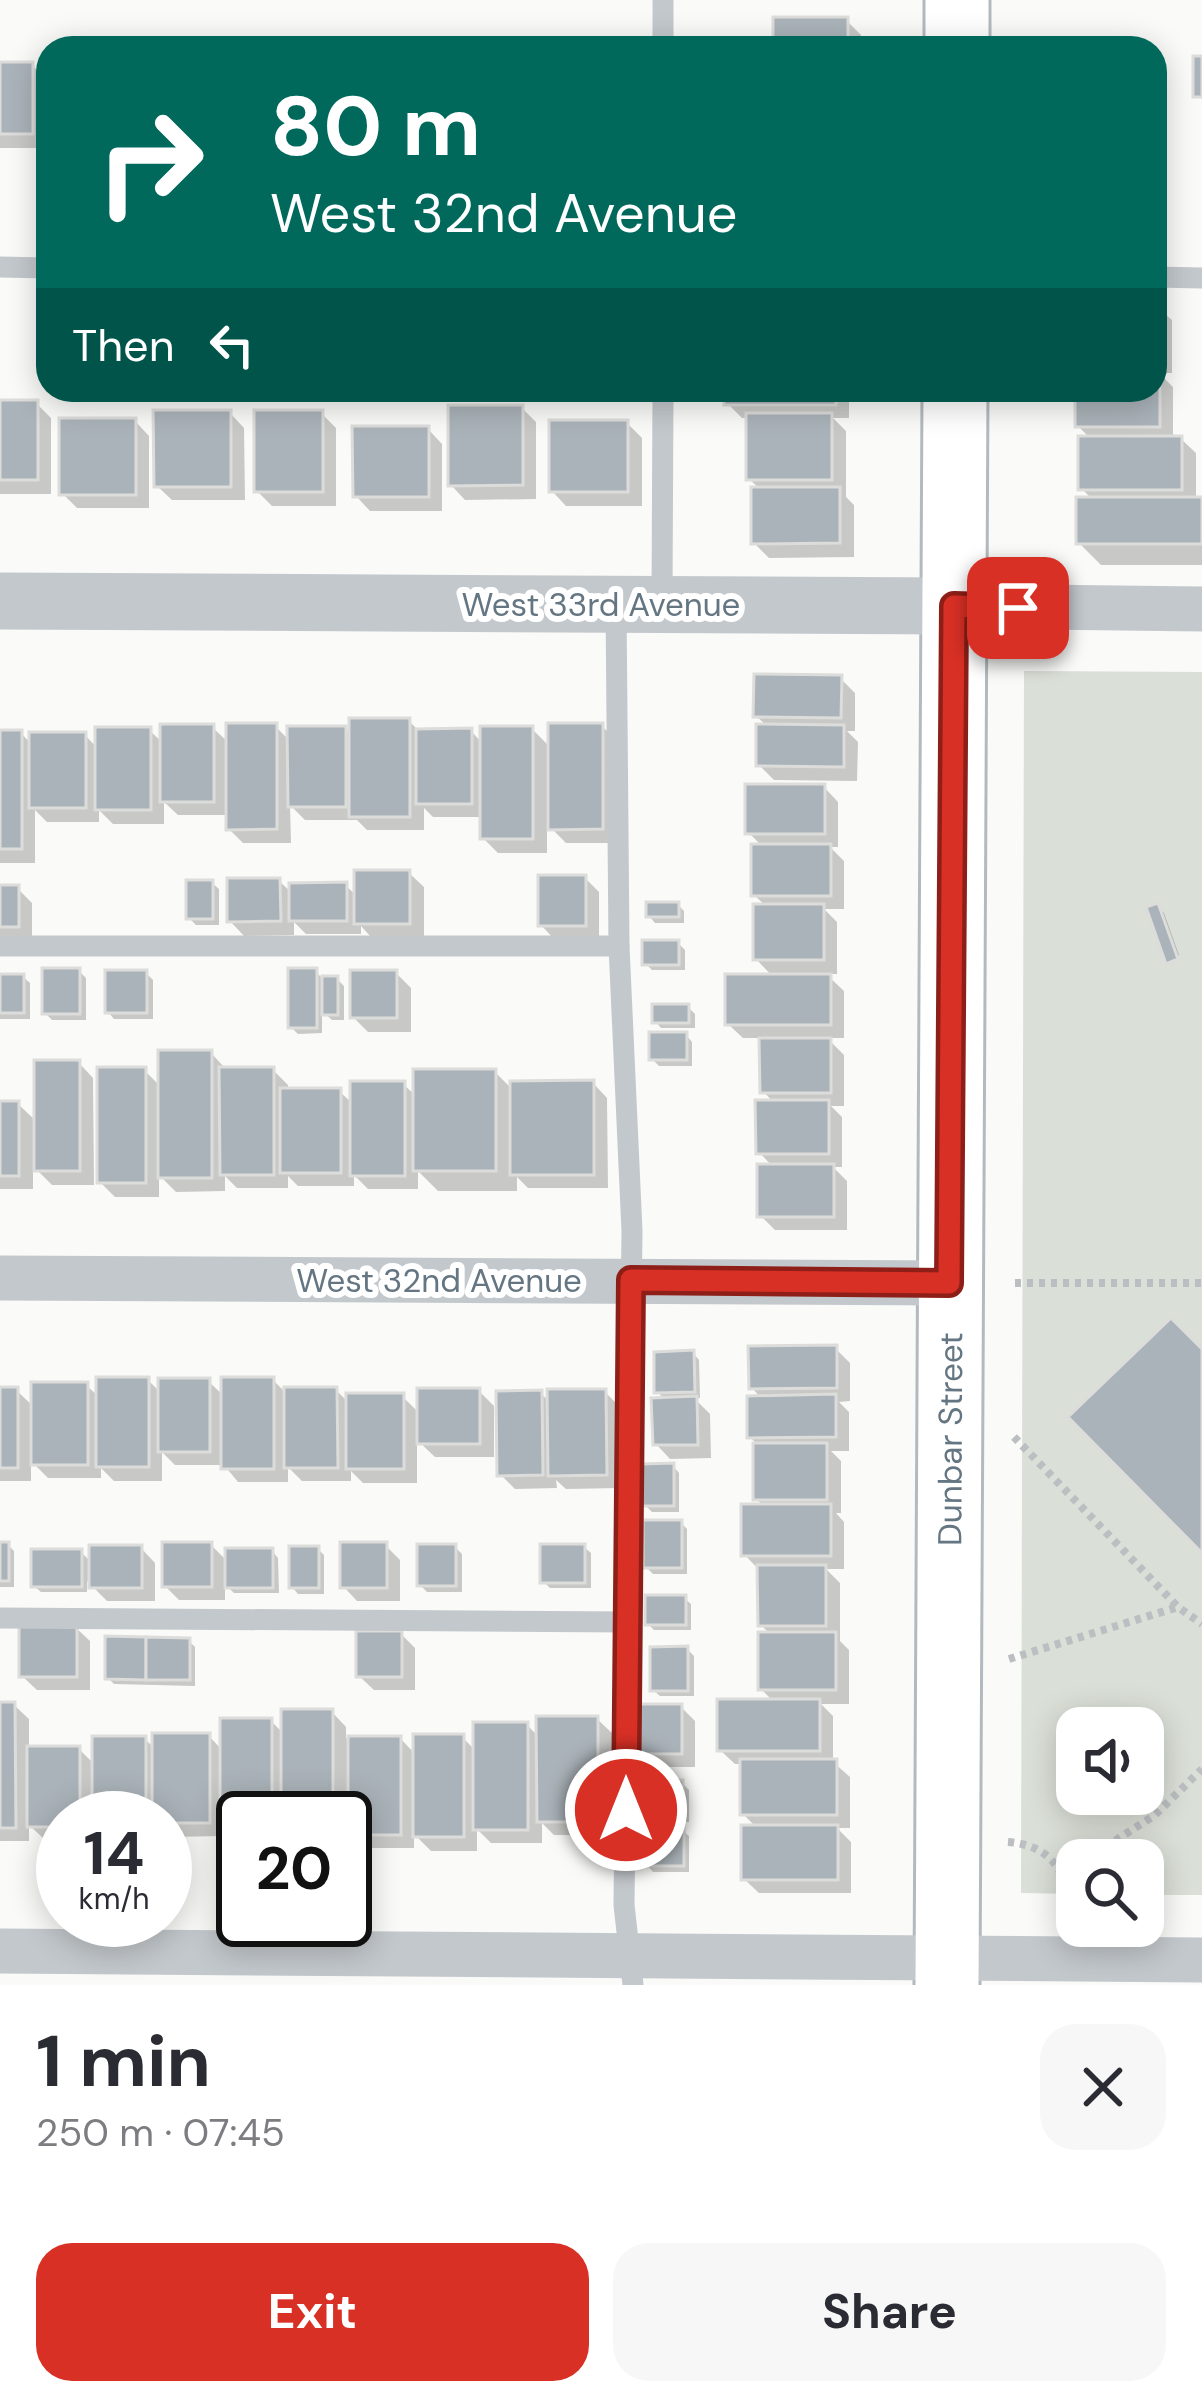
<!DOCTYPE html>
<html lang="en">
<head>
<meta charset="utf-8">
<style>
	body { margin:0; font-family:"DM Sans",sans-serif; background:#f7f7f7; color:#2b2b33; height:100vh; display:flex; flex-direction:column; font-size:45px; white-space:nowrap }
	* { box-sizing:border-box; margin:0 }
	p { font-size:39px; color:#7c7c81 }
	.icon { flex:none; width:66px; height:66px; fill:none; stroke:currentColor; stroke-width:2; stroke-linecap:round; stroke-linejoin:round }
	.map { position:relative; height:1985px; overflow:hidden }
	.details { display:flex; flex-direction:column; background:#fff; flex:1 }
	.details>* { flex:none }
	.hud { position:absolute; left:36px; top:36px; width:1131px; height:366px; border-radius:36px; box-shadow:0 6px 30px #0003; background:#00695c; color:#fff; overflow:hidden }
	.tools { position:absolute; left:1056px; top:1707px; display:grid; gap:24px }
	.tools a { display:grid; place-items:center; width:108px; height:108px; border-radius:24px; background:#fff; box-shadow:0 6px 30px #0003; font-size:60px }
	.speed { position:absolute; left:36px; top:1791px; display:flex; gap:24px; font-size:60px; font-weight:700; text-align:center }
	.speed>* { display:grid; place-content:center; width:156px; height:156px; border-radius:50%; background:#fff; box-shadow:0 6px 30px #0003; line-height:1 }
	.speed small { font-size:30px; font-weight:400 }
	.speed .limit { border:6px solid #111; border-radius:18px; background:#fff; color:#111 }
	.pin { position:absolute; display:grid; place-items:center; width:102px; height:102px; color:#fff; margin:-51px; border-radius:24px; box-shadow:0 6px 18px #0006 }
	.me { position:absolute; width:132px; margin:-66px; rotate:0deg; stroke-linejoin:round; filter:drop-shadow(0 0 9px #0008) }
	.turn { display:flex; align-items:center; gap:42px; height:252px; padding:0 36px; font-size:54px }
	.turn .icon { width:156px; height:156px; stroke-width:2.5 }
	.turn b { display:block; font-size:84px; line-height:102px }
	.then { display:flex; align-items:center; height:114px; padding:0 36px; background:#0003; gap:24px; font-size:45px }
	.round { display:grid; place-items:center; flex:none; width:126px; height:126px; border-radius:36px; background:#f7f7f7 }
	.summary { display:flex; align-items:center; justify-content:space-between; height:204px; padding:0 36px }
	h1 { font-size:72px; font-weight:700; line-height:90px }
	.action { display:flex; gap:24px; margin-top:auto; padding:24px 36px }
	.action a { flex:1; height:138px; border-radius:36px; background:#d93025; color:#fff; font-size:48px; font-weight:700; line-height:138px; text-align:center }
	.action a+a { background:#f7f7f7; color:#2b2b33 }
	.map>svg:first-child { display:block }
	.green { fill:#dadfd7; fill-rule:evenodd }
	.shadow { fill:#0003 }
	.building { fill:#aab3b9; stroke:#dcdcda; stroke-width:3 }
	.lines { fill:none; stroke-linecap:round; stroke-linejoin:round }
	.secondary-casing { stroke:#b3babf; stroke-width:69 }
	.path { stroke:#bbbfc2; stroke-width:8; stroke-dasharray:6 6; stroke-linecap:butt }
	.service { stroke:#c3c8cc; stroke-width:21 }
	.minor { stroke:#c3c8cc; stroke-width:45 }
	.tertiary { stroke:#c3c8cc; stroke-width:57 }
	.secondary { stroke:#fff; stroke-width:63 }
	.route-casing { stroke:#8d1f18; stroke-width:30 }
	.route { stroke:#d93025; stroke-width:21 }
	.labels { text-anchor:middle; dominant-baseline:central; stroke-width:12; stroke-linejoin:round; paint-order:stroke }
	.street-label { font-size:33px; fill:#657683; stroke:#fff }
</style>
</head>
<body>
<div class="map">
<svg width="1202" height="1985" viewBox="0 0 1202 1985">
	<rect width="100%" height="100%" fill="#fafaf8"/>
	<path class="green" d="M 1024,671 L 1202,672 L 1202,1895 L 1143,1895 L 1143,1860 L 1077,1860 L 1077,1894 L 1021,1893 ZM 1077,1728 L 1143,1728 L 1143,1794 L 1077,1794 Z"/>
	<g class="shadow">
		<polygon points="846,20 861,35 861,48 776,48"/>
		<polygon points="0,65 32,65 47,80 47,148 0,148"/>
		<polygon points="1155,306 1172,320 1172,373 1159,373 1173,387 1173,439 1181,439 1196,453 1196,500 1202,500 1202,565 1101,565 1079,543 1093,500 1081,488 1091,439 1078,426 1078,390 1155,390"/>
		<polygon points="727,390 849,390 849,418 833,418 846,431 846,497 854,505 854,557 769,558 754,543 761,490 749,479 749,418 742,418 727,403"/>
		<polygon points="0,403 36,403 51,418 51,494 0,494"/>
		<polygon points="522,408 536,422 536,499 465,500 451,485"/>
		<polygon points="230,413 244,428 245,500 172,500 157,486"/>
		<polygon points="321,413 336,428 336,506 272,506 257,491"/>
		<polygon points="135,421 149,436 149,508 77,508 62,493"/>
		<polygon points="627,423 642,438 642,506 566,506 552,491"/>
		<polygon points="428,429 442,444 442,511 370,511 356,496"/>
		<polygon points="840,678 855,693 855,731 847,731 858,742 857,781 774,780 759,765 768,727 756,716"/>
		<polygon points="409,721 420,732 471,731 483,744 532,729 551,748 602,726 616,740 617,843 566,843 547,824 547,853 498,853 483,838 483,817 433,817 424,808 424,830 367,830 357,820 305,820 290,805 291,843 243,843 229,829 229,815 178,815 164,802 164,824 113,824 99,810 99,822 47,822 35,810 35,863 0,863 0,733 21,733 32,745 85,735 98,749 149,730 163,743 212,727 229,743 275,726 290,741 345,729 352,737"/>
		<polygon points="824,787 838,802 838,847 830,847 844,861 844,909 824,909 837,922 837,974 826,974 844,991 844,1038 827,1038 844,1055 844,1106 831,1106 842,1117 842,1167 833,1167 847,1181 847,1230 775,1230 760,1215 773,1167 759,1152 774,1103 763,1091 762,1038 743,1038 728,1024 773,977 756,959 767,907 754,895 763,847 748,832"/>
		<polygon points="409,873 424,887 424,937 371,937 361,926 361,934 306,934 294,922 294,935 244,936 230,921 279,881 292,893 346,886 357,896"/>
		<polygon points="585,878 599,892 599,940 555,940 541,925"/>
		<polygon points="212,883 219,889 219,925 196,925 189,918"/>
		<polygon points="0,888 17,888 32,903 32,940 0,940"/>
		<polygon points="678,905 684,911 684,923 655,923 649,916"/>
		<polygon points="1157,906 1164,913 1179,955 1167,960"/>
		<polygon points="678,943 685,950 685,970 652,970 645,963"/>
		<polygon points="79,971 86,978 86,1020 52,1020 45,1013"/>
		<polygon points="315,971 323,979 337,979 344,986 344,1020 332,1020 322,1011 322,1033 298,1034 291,1027"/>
		<polygon points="146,973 153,980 153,1019 114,1019 108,1012"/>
		<polygon points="396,973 411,988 411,1032 368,1032 353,1017"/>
		<polygon points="0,977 23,977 30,983 30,1019 0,1019"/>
		<polygon points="688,1007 695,1014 695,1028 661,1028 655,1021"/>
		<polygon points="686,1035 692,1042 692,1066 659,1066 652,1059"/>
		<polygon points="211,1053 225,1068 273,1070 288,1085 288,1091 339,1091 353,1104 403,1084 416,1096 495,1072 513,1090 593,1083 607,1098 608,1188 528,1188 517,1177 517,1191 438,1191 418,1171 418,1189 368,1189 354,1175 354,1186 298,1186 288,1176 288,1188 237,1188 225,1176 225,1191 176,1192 159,1175 159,1197 115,1197 100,1182 144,1070 161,1087"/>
		<polygon points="79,1063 93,1078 94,1185 52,1185 33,1166 33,1189 0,1189 0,1104 18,1104 37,1122"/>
		<polygon points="835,1348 850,1363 850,1401 839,1402 849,1412 849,1451 831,1451 841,1461 841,1513 836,1513 844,1522 844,1569 826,1569 840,1583 840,1641 849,1650 849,1704 821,1704 833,1716 833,1762 850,1777 850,1828 837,1828 851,1842 851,1893 759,1893 744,1879 757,1828 743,1814 743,1764 735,1764 720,1750 774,1702 761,1689 771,1635 761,1625 760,1571 744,1554 765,1507 756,1499 756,1443 750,1437 762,1399 752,1388"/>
		<polygon points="693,1353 699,1360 700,1398 694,1398 710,1414 711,1458 670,1459 656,1444 666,1400 657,1392"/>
		<polygon points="148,1380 161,1393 208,1381 224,1396 273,1380 283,1390 336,1390 349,1403 402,1396 420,1414 479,1391 494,1406 494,1457 435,1457 417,1440 417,1483 363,1483 351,1471 351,1481 302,1481 288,1467 288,1482 238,1482 224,1465 175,1465 162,1452 162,1481 114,1481 101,1468 101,1478 48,1478 31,1461 31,1481 0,1481 0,1390 16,1390 34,1407 86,1385 99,1397"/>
		<polygon points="605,1392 619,1406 620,1488 566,1489 556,1480 557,1488 515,1489 500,1474 541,1393 550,1403"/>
		<polygon points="673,1466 679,1473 679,1512 652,1512 645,1505"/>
		<polygon points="681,1523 687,1529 687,1574 653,1574 646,1567"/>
		<polygon points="0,1545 8,1545 14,1551 14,1587 0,1587"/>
		<polygon points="211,1545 228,1562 272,1551 278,1558 279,1593 234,1593 225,1584 225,1600 179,1600 165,1586"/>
		<polygon points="385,1545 400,1560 400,1601 357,1601 343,1586"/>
		<polygon points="455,1547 462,1554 462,1592 427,1592 420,1585"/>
		<polygon points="584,1547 591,1553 591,1588 550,1588 543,1581"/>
		<polygon points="141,1548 155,1563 155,1601 107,1601 87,1581 87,1592 41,1592 34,1586 81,1552 92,1563"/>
		<polygon points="318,1549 324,1555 324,1594 298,1594 292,1587"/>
		<polygon points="684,1598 691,1604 691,1630 654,1630 648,1624"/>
		<polygon points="75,1627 90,1641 90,1690 37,1690 22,1676"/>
		<polygon points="401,1634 415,1648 415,1690 374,1690 359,1676"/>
		<polygon points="189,1641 195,1647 195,1686 114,1684 108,1678"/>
		<polygon points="687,1649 694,1656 694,1696 660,1696 653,1690"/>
		<polygon points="0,1705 14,1705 29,1719 29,1749 79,1749 95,1765 144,1738 155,1749 209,1736 223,1751 271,1721 284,1734 332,1712 346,1727 346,1738 400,1738 416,1755 462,1737 476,1751 527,1725 539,1737 597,1719 612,1733 612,1835 554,1835 542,1823 542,1843 491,1843 477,1829 477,1851 431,1851 414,1834 414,1848 365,1848 346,1829 345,1850 345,1818 243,1818 243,1846 238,1846 223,1831 223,1836 170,1837 165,1832 165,1818 63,1818 63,1840 45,1840 29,1825 29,1841 0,1841"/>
		<polygon points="681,1707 695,1721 695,1767 654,1767 639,1753"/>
		<polygon points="682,1783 689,1790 689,1822 654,1822 647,1816"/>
		<polygon points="682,1830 689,1836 689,1872 653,1872 647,1865"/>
	</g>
	<g class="building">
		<rect x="773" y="17" width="75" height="31"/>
		<rect x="1075" y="42" width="56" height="6"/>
		<rect x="1193" y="56" width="9" height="41"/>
		<rect x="0" y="62" width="33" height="72"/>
		<polygon points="1155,369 1160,369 1160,427 1075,427 1075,390 1155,390"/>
		<rect x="724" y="390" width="112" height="15"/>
		<rect x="0" y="400" width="38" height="80"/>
		<polygon points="448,405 523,405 523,485 448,486"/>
		<polygon points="153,410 231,410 231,487 154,487"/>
		<rect x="254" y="410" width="69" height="82"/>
		<rect x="746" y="413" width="86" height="67"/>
		<rect x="59" y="418" width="77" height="77"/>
		<rect x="549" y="420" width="79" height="72"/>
		<polygon points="352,426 429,426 429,497 353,497"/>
		<rect x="1078" y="436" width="104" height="54"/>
		<polygon points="751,487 840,487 840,543 751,544"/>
		<rect x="1076" y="497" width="126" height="47"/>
		<polygon points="754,674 842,675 841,718 753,717"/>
		<rect x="349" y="718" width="61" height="99"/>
		<polygon points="226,723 277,723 277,829 226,830"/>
		<polygon points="548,723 603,723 603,829 548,830"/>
		<rect x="160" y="724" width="54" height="78"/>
		<polygon points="756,724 844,725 844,767 756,766"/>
		<polygon points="287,726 346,726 346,807 288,807"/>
		<rect x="480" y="726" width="53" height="113"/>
		<rect x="95" y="727" width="56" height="83"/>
		<polygon points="472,728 472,804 416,804 416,729"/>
		<rect x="0" y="730" width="22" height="119"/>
		<rect x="29" y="732" width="57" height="76"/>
		<rect x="745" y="784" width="80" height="50"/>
		<rect x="751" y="844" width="80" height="52"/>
		<rect x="354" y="870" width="56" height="54"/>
		<rect x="538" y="875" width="48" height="51"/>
		<polygon points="227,878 280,878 281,921 227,922"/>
		<rect x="186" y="880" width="27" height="39"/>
		<polygon points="347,882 347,921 289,921 289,883"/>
		<rect x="0" y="885" width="19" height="42"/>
		<rect x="646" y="902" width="33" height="15"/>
		<polygon points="1158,903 1178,959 1166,964 1146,907"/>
		<rect x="753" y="904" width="71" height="56"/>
		<rect x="642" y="940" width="37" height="25"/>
		<rect x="42" y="968" width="38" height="46"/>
		<rect x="288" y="968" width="29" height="60"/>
		<rect x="105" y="970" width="42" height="43"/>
		<rect x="350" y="970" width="47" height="48"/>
		<rect x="0" y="974" width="24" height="39"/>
		<rect x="725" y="974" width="106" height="51"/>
		<rect x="322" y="976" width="16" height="39"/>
		<rect x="652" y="1004" width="37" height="19"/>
		<rect x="649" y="1032" width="38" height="28"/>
		<polygon points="759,1038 831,1038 831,1093 760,1093"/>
		<rect x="158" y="1050" width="54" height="128"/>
		<rect x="34" y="1060" width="46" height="111"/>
		<rect x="97" y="1067" width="49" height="116"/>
		<polygon points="219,1067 274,1067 274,1175 220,1175"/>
		<rect x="413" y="1069" width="83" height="102"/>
		<polygon points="594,1080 594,1175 510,1175 510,1081"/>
		<rect x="350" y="1081" width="55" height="95"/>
		<rect x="280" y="1088" width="61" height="85"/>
		<polygon points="755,1100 829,1100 829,1154 756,1154"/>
		<rect x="0" y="1101" width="19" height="75"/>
		<rect x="757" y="1164" width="77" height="53"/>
		<polygon points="1171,1318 1202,1349 1202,1553 1068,1417"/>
		<polygon points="837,1345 837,1388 749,1389 748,1346"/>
		<polygon points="694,1350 695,1392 654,1393 654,1352"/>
		<rect x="96" y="1377" width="53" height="90"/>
		<rect x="221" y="1377" width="53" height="92"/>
		<rect x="158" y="1378" width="52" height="74"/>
		<rect x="31" y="1382" width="57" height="83"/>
		<rect x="0" y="1387" width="18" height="81"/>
		<polygon points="284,1387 337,1387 338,1468 284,1468"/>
		<rect x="417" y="1388" width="63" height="56"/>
		<polygon points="547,1389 606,1389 607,1475 548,1476"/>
		<polygon points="542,1390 543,1475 497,1476 496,1391"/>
		<rect x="346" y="1393" width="58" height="76"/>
		<polygon points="836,1394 836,1437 747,1438 747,1396"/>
		<polygon points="697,1396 698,1445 653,1445 651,1398"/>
		<rect x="753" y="1443" width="74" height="57"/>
		<polygon points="674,1463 674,1506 642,1506 642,1464"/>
		<rect x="741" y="1504" width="90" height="52"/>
		<rect x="643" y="1520" width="39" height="48"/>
		<rect x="0" y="1542" width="9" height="39"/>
		<rect x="162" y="1542" width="50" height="45"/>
		<rect x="340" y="1542" width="47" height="46"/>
		<rect x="417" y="1544" width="39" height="42"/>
		<rect x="540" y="1544" width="45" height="39"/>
		<rect x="89" y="1545" width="53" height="43"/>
		<rect x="289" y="1546" width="30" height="42"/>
		<rect x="225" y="1548" width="48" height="40"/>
		<rect x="31" y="1549" width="51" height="38"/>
		<polygon points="757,1565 826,1565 826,1626 758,1626"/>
		<rect x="645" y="1595" width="41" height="30"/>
		<rect x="19" y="1624" width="58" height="53"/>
		<rect x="356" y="1631" width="46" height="46"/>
		<rect x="758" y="1632" width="78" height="58"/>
		<polygon points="105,1636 146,1637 146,1680 105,1679"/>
		<polygon points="146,1637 190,1638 190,1680 146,1680"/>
		<polygon points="688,1646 688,1691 650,1691 650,1647"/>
		<rect x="717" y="1699" width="103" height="52"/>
		<polygon points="0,1702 15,1702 16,1828 0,1828"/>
		<rect x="636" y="1704" width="46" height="50"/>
		<rect x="281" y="1709" width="52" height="109"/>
		<polygon points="536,1716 598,1716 598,1822 537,1822"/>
		<polygon points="220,1718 272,1718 272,1818 243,1818 243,1832 220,1832"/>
		<rect x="473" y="1722" width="55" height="108"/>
		<polygon points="152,1733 210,1733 210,1823 165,1823 165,1818 152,1818"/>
		<rect x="413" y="1734" width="51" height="103"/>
		<rect x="92" y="1736" width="54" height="82"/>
		<rect x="348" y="1736" width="53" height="99"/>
		<polygon points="27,1746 80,1746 80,1818 63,1818 63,1827 27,1827"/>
		<rect x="740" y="1759" width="97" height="56"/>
		<rect x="644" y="1780" width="39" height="37"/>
		<rect x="741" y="1825" width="97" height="55"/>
		<rect x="644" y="1827" width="40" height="39"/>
	</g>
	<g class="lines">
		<defs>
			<g id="secondary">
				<polyline points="957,48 957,0"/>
				<path id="s1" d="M 947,1985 L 955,390"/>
			</g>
		</defs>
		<use href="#secondary" class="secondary-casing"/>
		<g class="path">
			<polyline points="1015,1283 1202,1283"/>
			<polyline points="1014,1437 1178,1607 1202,1624"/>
			<polyline points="1009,1659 1178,1607"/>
			<path d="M 1008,1842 C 1047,1845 1068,1868 1067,1908"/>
			<polyline points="1085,1860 1155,1815 1202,1769"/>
		</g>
		<g class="service">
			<polyline points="663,48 663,0"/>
			<polyline points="0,267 48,268"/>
			<polyline points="1155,277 1202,278"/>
			<polyline points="662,599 663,390"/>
			<polyline points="616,604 619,946 632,1231 624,1905 633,1985"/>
			<polyline points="0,946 619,946"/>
			<polyline points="0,1618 628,1622"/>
		</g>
		<g class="minor">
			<polyline points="954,606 1202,609"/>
			<polyline points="0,1278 949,1283"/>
			<polyline points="0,1951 1202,1960"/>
		</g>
		<polyline class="tertiary" points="0,601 954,606"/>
		<use href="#secondary" class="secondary"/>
	</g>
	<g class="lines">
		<defs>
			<polyline id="route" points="626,1810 631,1280 949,1283 954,606 1018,608"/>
		</defs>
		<use href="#route" class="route-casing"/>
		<use href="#route" class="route"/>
	</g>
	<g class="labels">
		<g class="street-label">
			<text x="601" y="604">West 33rd Avenue</text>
			<text x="439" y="1280">West 32nd Avenue</text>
			<text stroke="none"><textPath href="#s1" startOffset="546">Dunbar Street</textPath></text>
		</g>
	</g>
</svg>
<div class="tools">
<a><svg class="icon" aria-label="sound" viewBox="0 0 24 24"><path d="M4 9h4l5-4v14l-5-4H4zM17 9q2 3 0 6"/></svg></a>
<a><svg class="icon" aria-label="search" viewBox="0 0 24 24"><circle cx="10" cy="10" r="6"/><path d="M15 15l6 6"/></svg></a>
</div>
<div class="speed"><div>14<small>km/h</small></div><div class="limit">20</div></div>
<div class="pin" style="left:1018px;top:608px;background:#d93025"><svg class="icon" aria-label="arrive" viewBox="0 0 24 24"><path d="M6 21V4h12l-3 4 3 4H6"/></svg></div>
<svg class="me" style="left:626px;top:1810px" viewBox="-20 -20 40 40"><circle r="17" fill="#d93025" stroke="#fff" stroke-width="3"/><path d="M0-11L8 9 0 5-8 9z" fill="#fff"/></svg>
<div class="hud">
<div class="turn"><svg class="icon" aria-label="right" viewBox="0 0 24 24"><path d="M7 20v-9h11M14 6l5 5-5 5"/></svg><div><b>80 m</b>West 32nd Avenue</div></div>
<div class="then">Then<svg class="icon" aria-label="left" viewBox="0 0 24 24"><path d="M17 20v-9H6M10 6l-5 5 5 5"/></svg></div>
</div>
</div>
<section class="details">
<div class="summary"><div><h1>1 min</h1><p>250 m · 07:45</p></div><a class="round"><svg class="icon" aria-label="close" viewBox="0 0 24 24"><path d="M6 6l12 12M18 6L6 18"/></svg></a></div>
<div class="action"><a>Exit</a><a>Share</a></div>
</section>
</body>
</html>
